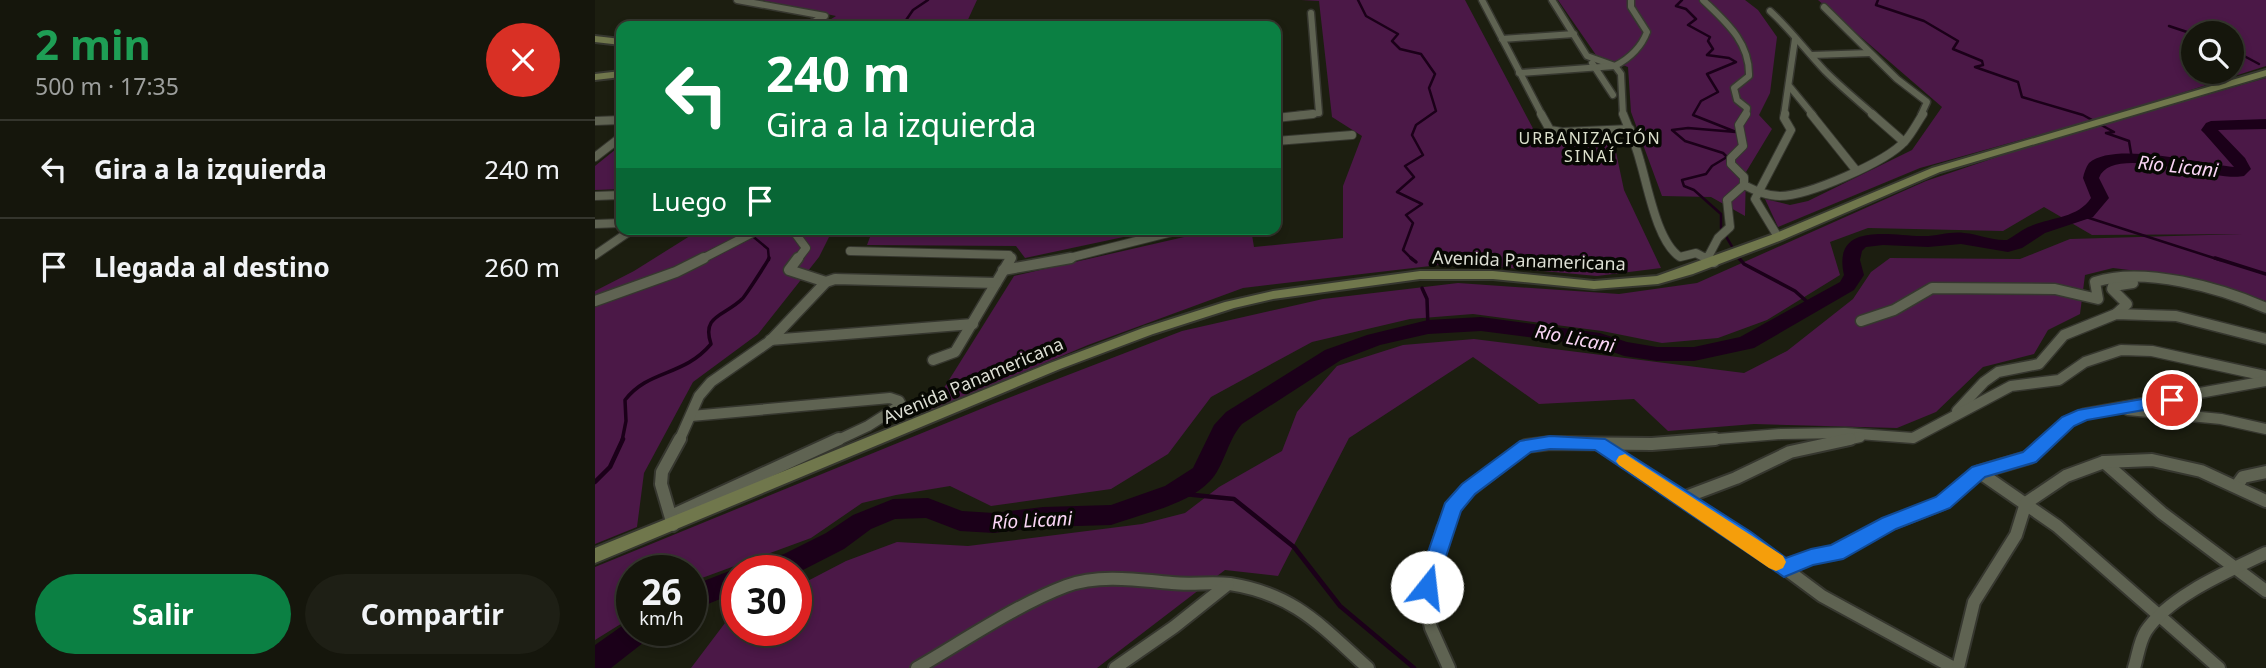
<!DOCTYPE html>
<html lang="es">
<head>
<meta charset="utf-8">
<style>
	body { margin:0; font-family:"Noto Sans",sans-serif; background:#1e1f15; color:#f1f3f6; height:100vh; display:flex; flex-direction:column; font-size:26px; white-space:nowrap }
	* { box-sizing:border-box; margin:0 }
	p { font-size:23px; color:#9d9f9d }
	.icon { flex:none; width:38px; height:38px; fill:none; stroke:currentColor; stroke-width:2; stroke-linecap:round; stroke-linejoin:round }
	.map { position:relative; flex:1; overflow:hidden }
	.sheet { display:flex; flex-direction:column; background:#15160c; width:595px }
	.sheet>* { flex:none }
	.top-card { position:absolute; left:21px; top:21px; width:665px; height:214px; border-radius:14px; box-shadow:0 4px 10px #0003,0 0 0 2px #34352d; background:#0b8043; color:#fff; overflow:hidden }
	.controls { position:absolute; left:1586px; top:21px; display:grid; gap:14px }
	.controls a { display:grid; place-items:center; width:63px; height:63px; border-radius:50%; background:#15160c; box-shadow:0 4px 10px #0003,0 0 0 2px #34352d; font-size:35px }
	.speed { position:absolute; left:21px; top:555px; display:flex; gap:14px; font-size:35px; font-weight:700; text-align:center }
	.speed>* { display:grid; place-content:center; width:91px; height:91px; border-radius:50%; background:#15160c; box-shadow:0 4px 10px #0003,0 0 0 2px #34352d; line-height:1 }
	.speed small { font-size:18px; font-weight:400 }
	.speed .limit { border:10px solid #d22; background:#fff; color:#111 }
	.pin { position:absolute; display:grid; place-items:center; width:60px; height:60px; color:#fff; margin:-30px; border:4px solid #fff; border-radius:50%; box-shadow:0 2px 7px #0007 }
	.me { position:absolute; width:77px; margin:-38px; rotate:16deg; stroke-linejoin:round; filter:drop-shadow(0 0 5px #0008) }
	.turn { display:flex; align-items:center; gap:24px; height:147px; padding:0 35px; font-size:32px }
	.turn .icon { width:91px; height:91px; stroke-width:2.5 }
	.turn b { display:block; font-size:49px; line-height:60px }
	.then { display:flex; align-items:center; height:66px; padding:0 35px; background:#0003; gap:14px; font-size:26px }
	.round { display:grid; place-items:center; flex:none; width:74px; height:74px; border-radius:37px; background:#1e1f15 }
	.head { display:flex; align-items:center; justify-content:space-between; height:119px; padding:0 35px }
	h1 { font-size:42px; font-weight:700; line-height:52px; color:#1e9e55 }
	.action { display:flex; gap:14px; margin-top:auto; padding:14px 35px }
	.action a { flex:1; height:80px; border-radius:42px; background:#0b8043; color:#fff; font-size:28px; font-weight:700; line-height:80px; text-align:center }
	.action a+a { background:#1e1f15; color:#f1f3f6 }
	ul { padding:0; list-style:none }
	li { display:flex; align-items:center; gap:21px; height:98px; padding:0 35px; border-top:2px solid #34352d }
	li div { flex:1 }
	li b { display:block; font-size:26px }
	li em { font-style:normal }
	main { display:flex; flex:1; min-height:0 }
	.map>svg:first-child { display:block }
	.green { fill:#4b1847; fill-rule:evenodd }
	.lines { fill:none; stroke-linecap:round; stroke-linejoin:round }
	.stream-far2 { stroke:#1b0019; stroke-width:2.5 }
	.stream-far1 { stroke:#1b0019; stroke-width:3.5 }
	.stream { stroke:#1b0019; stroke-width:4.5 }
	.river { fill:#1b0019; fill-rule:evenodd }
	.street-far3-casing { stroke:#36372f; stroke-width:9 }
	.street-far2-casing { stroke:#36372f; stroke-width:10 }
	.street-far1-casing { stroke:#36372f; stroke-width:13 }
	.street-casing { stroke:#36372f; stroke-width:16 }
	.secondary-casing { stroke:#36372f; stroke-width:4 }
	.street-far3 { stroke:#5f6352; stroke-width:6 }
	.street-far2 { stroke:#5f6352; stroke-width:8 }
	.street-far1 { stroke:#5f6352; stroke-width:10 }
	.street { stroke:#5f6352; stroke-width:12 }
	.secondary { fill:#70774c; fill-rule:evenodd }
	.route { fill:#1a73e8; stroke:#114b97; stroke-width:2 }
	.slow { fill:#f59e0b }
	.labels { text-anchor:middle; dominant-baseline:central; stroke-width:7; stroke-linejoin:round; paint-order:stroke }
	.far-neighbourhood-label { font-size:16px; letter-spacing:2px; fill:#dde1cd; stroke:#070803 }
	.street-label { font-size:18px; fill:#dddfd5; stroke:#070803 }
	.water-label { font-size:19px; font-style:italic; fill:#fad5f5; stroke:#070803 }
</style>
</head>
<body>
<main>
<section class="sheet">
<div class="head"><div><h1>2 min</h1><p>500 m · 17:35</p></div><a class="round" style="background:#d93025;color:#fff"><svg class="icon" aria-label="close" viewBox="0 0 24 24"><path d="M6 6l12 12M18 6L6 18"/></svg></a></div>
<ul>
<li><svg class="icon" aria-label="left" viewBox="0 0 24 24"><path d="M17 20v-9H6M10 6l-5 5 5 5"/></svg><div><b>Gira a la izquierda</b></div><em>240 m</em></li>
<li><svg class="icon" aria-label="arrive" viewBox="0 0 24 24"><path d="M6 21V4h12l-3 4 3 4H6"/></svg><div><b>Llegada al destino</b></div><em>260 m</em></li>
</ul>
<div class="action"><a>Salir</a><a>Compartir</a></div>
</section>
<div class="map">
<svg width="1671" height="668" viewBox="0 0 1671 668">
	<rect width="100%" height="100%" fill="#1c1e10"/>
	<g class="green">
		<polygon points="166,0 382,0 370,26 225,26 241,16"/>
		<polygon points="706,0 870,0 942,136 1018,138 1029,190 1066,268 1002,276 861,263 648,288 493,345 334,412 419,276 624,229 656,229 659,247 748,238 748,186 767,136 737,117 724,1"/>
		<polygon points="963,0 1150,0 1163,10 1182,37 1175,93 1164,115 1177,129 1151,172 1150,216 1116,197 1067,196 1036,112 1033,67 1001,55"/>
		<path d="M 1223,0 L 1671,0 L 1671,66 L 1533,110 L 1325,168 L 1183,227 L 1170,199 L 1195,205 L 1213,201 L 1317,150 L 1347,107 ZM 1598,33 L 1636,33 L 1636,72 L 1598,72 Z"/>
		<polygon points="1671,78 1671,301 1598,278 1518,268 1490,275 1485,314 1453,330 1439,354 1388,367 1341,412 1302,428 1159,424 1073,431 1039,399 944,404 878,357 754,438 683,576 630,570 502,668 96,668 130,623 142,617 142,630 201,630 201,587 251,561 302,542 373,546 547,524 590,513 624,487 687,451 702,412 742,366 808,345 879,339 1149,373 1192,351 1258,299 1276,272 1295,258 1425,259 1475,239 1647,234 1497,235 1449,207 1408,231 1273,228 1235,242 1245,275 1172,320 1123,338 1067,343 1007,331 878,314 815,319 717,342 616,397 573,454 516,489 396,506 355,486 301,495 267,503 216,538 96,582 96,570 37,570 37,617 0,640 0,567 398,404 587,331 728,299 863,283 1024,294 1102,283 1331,181 1458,138"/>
		<polygon points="26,145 26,189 0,190 0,166"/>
		<polygon points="106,229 238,229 224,257 163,334 98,382 49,473 42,527 0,544 0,291 39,271"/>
		<polygon points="278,229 566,229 430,258 421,246 272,245"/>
	</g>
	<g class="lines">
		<g class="stream-far2">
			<polyline points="763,0 771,16 803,34 797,41 805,49 826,54 840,74 834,88 841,111 821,125 817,135 828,155 810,166 819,177 802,192 827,204 811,215 818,223 808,250 818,260"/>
			<polyline points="1087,0 1081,6 1091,9 1101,19 1093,25 1115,37 1113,41 1118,49 1112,55 1134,58 1141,62 1112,74 1123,92 1106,101 1098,115 1141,132 1093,128 1077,130 1090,141 1128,153 1132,157 1117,166 1111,174 1087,180 1089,186 1099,190 1126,214 1126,228 1145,260"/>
			<polyline points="1283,0 1281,5 1329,21 1363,41 1358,49 1387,61 1388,65 1380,67 1423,82 1427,97 1488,115 1519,132 1511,133 1534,141 1537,159"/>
			<polyline points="307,26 318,10 333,0"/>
			<polyline points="1574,26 1598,34"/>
			<polyline points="1636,49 1664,64"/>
			<polyline points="1488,216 1625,260"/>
			<polyline points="149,229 173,249 174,260"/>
		</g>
		<g class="stream-far1">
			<polyline points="816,258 821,262"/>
			<polyline points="1144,258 1149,264 1200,291 1218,307"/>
			<polyline points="1620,258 1671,274"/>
			<polyline points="827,288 832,299 833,327"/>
			<path d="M 27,441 L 31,421 L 30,400 C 54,369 88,377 116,344 C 106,315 130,316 147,299 C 149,298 173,261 174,258"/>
		</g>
		<g class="stream">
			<polyline points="0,482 15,467 28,439"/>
			<polyline points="579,493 639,499 699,547 745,606 819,668"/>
		</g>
		<g class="river">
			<path d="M 1671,119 L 1671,129 L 1623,130 L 1650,158 L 1656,169 L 1649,176 C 1619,183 1517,142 1504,178 L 1514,198 L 1498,217 L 1450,233 L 1427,248 L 1413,252 L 1366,244 L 1333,247 L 1288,245 L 1271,247 L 1267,251 L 1265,260 L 1269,275 L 1259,290 L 1159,348 L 1099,361 L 1062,361 L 1029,356 L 1001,346 L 886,331 L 833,334 L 785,345 L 746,360 L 647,424 C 632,441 629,467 615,481 C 593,504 554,512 525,522 L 516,525 L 448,527 L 399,533 L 365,531 L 331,518 L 300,519 L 276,529 L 249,549 L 206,571 L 158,570 L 162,562 L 189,554 L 231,533 L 258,515 L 298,499 L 333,498 L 367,511 L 399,513 L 448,507 L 516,505 L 570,486 L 598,468 L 619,425 L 631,412 L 730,350 L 772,335 L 833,320 L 886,317 L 1005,333 L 1032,342 L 1062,347 L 1099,347 L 1145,337 L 1245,282 L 1249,275 C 1237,222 1293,235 1326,236 C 1340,237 1355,231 1369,233 C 1384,234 1397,241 1412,240 C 1420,236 1427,229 1436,226 C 1457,217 1483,218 1496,198 L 1488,178 C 1489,173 1491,167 1494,163 C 1519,141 1607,164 1639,167 L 1609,133 L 1606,130 L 1611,123 L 1616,121 Z"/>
			<polygon points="142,568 148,570 142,570 142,592 96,611 96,586"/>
			<polygon points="37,619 37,630 57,630 53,639 16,668 0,668 0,645"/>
		</g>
		<defs>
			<g id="street-far3">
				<polyline points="142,0 230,16 211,26"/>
				<polyline points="887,0 947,115"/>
				<polyline points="957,0 992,56 1020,66 1026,74 1028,115"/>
				<path d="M 1108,0 C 1131,22 1155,42 1154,76 L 1139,88 L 1142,100 L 1152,108 L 1151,115"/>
				<polyline points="1229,7 1302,79 1332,102 1326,115"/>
				<path d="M 1175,11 C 1195,29 1211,51 1230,71 C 1246,87 1263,101 1279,115"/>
				<polyline points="907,39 979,34"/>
				<polyline points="1217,55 1275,53"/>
				<polyline points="997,63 1018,95"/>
				<path d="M 924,73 L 1020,66 C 1035,58 1046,48 1052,32 L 1036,7 L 1036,0"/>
				<polyline points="1195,87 1218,115"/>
				<polyline points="703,115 724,113 716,13"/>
				<polyline points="1189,115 1200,39"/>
			</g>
			<g id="street-far2">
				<polyline points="946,114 955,130 967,132 1035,129"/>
				<path d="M 1028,114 C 1034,129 1041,145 1045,161 C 1053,187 1062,242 1085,257 L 1101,253 L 1114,260"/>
				<path d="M 1151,114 L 1144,125 L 1148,146 L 1136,158 L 1136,164 L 1149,177 L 1149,185 C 1161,191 1172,196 1185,196 C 1213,196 1291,162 1310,141 C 1317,133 1322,123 1328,114"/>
				<polyline points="1216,114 1260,169"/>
				<polyline points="1277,114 1309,142"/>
				<polyline points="681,118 718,114"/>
				<polyline points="0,121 26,120"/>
				<polyline points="681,141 757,135"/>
				<polyline points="0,157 26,137"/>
				<polyline points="0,196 26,195"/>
				<polyline points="0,224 26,223"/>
				<polyline points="197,229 211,248 202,260"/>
				<polyline points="1183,237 1160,199 1196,130 1189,118 1190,114"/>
				<polyline points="255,251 414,255 415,260"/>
				<polyline points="0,255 38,229"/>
				<polyline points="1113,257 1123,238 1135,227 1132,200 1149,185"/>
				<polyline points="105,260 165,229"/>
				<polyline points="466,260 589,229"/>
			</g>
			<g id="street-far1">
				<polyline points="203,258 194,270 231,282"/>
				<polyline points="1111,258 1119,262"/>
				<polyline points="408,270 476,258"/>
				<polyline points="0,301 81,272 109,258"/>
				<polyline points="1522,313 1532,304 1517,289 1518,286 1538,283"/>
				<path d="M 1266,321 L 1299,310 L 1337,288 L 1460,289 L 1503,299 L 1500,282 C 1548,266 1626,288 1671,308"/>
				<polyline points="175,340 378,324"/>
				<polyline points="338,360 360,352 416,258"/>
				<polyline points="1533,410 1626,419 1671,429"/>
				<polyline points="1362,411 1389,382 1403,372 1444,364 1469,335 1521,314 1581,316 1671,339"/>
				<polyline points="96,416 295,398 304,401 306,405 273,426 241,441"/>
				<polyline points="84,441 104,396 116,382 175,341 231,282 240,279 401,283"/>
				<polyline points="1098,441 1186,434 1250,433 1318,438 1416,386 1464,380 1490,362 1526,350 1557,351 1671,376"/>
				<polyline points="1247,441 1265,437"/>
				<polyline points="1453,441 1473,422 1489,414 1671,381"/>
			</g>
			<g id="street">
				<polyline points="1004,444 1149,538 1227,596 1359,668"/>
				<polyline points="1509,462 1567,513 1671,591"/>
				<polyline points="1384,472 1462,526 1624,668"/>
				<polyline points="1643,484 1648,477 1671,472"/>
				<polyline points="1088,498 1141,478 1195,452 1255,439"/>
				<polyline points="76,516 244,439"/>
				<polyline points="78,525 66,484 67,472 85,439"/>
				<polyline points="1189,568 1216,557 1240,553 1294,524 1348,503 1384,472 1435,457 1454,439"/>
				<path d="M 322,668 C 367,642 423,604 471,586 C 504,574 543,580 577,583 C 596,585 616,582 635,584 C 700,594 727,627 773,668"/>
				<polyline points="520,668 579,627 633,584"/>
				<polyline points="854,668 836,628 831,606 832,587 848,529 864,498 931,446 955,443 1057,444 1120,439"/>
				<polyline points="1363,668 1379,602 1421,535 1431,503 1471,476 1509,462 1557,460 1606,471 1671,501"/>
				<path d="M 1539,668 C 1543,656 1544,642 1551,631 C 1574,596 1634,571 1671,553"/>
			</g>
			<g id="secondary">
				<polygon points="0,36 26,39 26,45 0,42"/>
				<polygon points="1671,70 1671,76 1345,172 1187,240 1098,274 1063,284 999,289 898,279 825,279 678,299 639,308 558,334 465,369 0,563 0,548 455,363 548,328 630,302 678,291 825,271 898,271 999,281 1062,276 1179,234 1337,168"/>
				<polygon points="26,71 26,77 0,80 0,74"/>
			</g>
		</defs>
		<use href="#street-far3" class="street-far3-casing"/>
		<use href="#street-far2" class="street-far2-casing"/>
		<use href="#street-far1" class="street-far1-casing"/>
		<use href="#street" class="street-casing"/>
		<use href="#secondary" class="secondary-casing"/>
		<use href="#street-far3" class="street-far3"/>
		<use href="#street-far2" class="street-far2"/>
		<use href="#street-far1" class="street-far1"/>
		<use href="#street" class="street"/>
		<use href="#secondary" class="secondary"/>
	</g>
	<polygon class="route" points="1577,394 1583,395 1586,400 1583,404 1492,420 1479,426 1441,462 1390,477 1355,508 1301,529 1248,559 1218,565 1189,577 1000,450 955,449 936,452 880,494 866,511 839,593 832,596 824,593 821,587 850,503 867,484 925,441 955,436 1010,439 1156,532 1191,558 1216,549 1236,545 1287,518 1341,497 1377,467 1428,452 1467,417 1483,410"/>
	<polygon class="slow" points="1030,454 1188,556 1191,562 1188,568 1181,571 1174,568 1024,465 1021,461 1024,456"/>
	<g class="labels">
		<g class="far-neighbourhood-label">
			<text x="995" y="138">URBANIZACIÓN<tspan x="995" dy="18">SINAÍ</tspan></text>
		</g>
		<g class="street-label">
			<text transform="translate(934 260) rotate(2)">Avenida Panamericana</text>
			<text transform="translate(378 380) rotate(-23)">Avenida Panamericana</text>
		</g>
		<g class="water-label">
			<text transform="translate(1583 166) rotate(6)">Río Licani</text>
			<text transform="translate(980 338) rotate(11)">Río Licani</text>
			<text transform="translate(437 520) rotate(-3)">Río Licani</text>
		</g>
	</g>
</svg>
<div class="controls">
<a><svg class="icon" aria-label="search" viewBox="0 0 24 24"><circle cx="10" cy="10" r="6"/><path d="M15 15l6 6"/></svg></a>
</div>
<div class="speed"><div>26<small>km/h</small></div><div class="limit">30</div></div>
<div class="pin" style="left:1577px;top:400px;background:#d93025"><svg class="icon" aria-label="arrive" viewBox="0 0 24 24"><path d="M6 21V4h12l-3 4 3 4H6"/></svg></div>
<svg class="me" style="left:832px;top:587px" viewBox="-20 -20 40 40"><circle r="19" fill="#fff"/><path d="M0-13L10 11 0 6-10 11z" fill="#1a73e8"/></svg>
<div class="top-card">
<div class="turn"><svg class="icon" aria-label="left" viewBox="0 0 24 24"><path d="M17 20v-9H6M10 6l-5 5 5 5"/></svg><div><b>240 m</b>Gira a la izquierda</div></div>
<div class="then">Luego<svg class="icon" aria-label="arrive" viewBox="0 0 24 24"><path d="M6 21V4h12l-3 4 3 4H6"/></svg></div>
</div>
</div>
</main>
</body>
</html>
